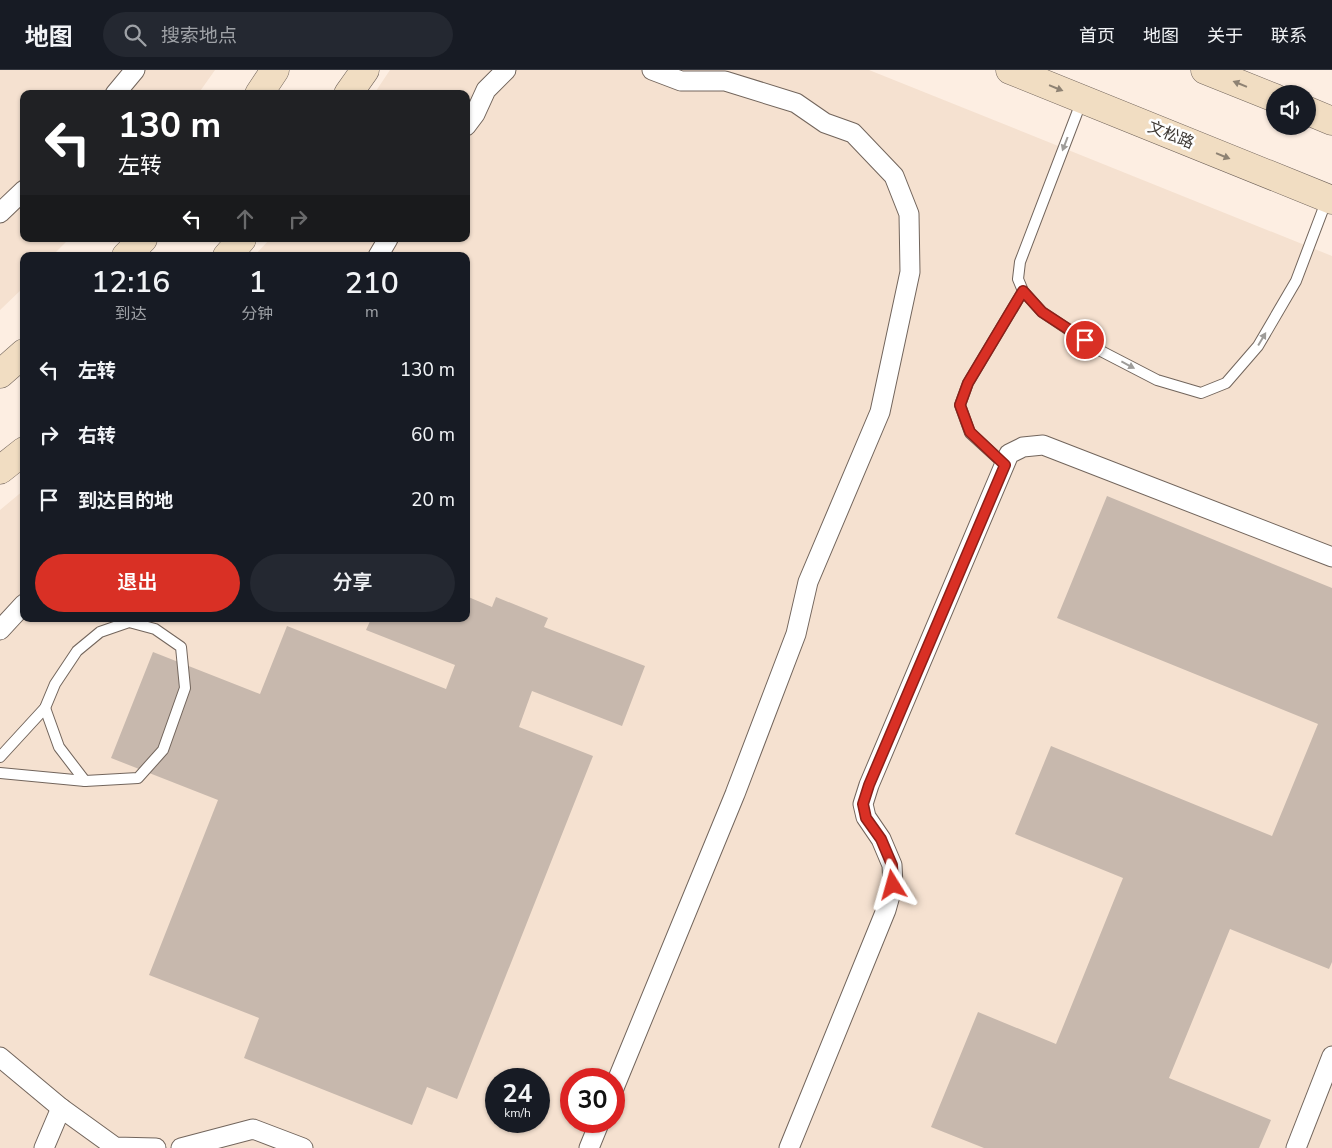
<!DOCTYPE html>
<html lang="zh">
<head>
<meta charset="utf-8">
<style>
	body { margin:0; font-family:"Nunito Sans","Noto Sans SC",sans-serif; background:#242831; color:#f1f3f6; height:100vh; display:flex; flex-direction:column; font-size:19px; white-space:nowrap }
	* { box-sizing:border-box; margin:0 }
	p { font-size:16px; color:#9ea1a6 }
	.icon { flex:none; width:28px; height:28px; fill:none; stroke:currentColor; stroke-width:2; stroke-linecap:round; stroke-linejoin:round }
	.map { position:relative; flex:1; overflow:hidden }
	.side { position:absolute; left:20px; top:182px; width:450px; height:370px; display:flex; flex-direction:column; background:#171b24; border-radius:10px; box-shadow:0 1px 4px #0004 }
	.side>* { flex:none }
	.top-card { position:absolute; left:20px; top:20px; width:450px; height:152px; border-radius:10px; box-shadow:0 1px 4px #0004; background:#202124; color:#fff; overflow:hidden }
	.tools { position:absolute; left:1266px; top:15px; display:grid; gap:10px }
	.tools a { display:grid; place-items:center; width:50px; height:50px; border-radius:50%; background:#171b24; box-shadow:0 1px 4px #0004; font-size:25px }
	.speed { position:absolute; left:485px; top:998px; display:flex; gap:10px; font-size:25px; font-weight:700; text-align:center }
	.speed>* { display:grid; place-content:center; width:65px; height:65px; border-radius:50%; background:#171b24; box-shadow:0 1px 4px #0004; line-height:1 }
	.speed small { font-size:12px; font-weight:400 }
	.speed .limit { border:8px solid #d22; background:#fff; color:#111 }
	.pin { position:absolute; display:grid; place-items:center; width:42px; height:42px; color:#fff; margin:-21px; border:2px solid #fff; border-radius:50%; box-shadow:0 1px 5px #0007 }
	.me { position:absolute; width:55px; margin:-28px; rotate:352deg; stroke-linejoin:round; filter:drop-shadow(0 0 4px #0008) }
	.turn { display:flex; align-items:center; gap:18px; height:105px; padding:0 15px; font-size:22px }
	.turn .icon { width:65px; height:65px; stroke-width:2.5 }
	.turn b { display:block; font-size:35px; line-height:42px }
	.lanes { display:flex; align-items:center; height:48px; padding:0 15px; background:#0003; justify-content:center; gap:25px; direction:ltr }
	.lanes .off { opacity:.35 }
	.eta { display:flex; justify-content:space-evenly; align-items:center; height:85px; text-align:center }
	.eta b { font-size:30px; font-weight:600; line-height:35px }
	.primary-button { display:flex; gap:10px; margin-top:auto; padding:10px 15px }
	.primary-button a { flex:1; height:58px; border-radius:30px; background:#d93025; color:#fff; font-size:20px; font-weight:600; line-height:58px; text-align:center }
	.primary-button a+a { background:#242831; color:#f1f3f6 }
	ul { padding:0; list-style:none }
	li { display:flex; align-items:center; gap:15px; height:65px; padding:0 15px }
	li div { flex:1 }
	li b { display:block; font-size:19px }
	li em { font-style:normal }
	header { display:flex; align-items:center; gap:30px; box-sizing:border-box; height:70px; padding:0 25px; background:#171b24; border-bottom:1px solid #363941 }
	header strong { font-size:24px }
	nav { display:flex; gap:28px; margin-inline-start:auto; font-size:18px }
	.search { width:350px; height:45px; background:#242831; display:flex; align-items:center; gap:12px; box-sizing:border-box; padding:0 18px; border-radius:28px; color:#9ea1a6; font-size:19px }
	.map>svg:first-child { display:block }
	.built { fill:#f5e1d0; fill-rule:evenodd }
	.building { fill:#c7b8ad }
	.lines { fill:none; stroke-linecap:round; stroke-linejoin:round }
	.lane-casing { stroke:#72655c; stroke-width:12 }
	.street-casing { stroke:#72655c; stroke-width:21 }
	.secondary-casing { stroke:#72655c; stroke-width:29 }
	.lane { stroke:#fff; stroke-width:10 }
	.street { stroke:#fff; stroke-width:19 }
	.secondary { stroke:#f1ddc2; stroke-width:28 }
	.oneway { fill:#8e8273 }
	.oneway2 { fill:#9e9c99 }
	.route-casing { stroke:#8d1f18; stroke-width:12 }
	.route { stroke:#d93025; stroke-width:9 }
	.labels { text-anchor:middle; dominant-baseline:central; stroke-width:5; stroke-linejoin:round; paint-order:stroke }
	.street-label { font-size:16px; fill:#3d3833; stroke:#fefefe }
</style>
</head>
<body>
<header>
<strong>地图</strong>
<div class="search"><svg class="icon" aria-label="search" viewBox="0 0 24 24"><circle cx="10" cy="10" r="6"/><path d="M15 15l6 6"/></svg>搜索地点</div>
<nav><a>首页</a><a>地图</a><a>关于</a><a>联系</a></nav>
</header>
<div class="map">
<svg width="1332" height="1078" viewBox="0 0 1332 1078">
	<rect width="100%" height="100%" fill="#fdeee2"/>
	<g class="built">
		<polygon points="0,0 215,0 198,24 24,24 24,169 69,169 52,186 24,186 24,217 0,240"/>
		<path d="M 390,0 L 869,0 L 1332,186 L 1332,1078 L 0,1078 L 0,440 L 24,420 L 24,549 L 466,549 L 466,186 L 254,186 L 270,169 L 466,169 L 466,24 L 374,24 ZM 496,1009 L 539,1009 L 539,1051 L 496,1051 ZM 571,1009 L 614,1009 L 614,1051 L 571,1051 Z"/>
	</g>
	<g class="building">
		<polygon points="1107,426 1332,518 1332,892 1329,899 1230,859 1169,1008 1271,1050 1259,1078 984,1078 931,1057 978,942 1056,974 1123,808 1015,764 1051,676 1272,766 1318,654 1057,548"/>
		<polygon points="466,526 492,537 496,527 548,548 544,557 645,596 622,656 532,621 519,657 593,686 457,1029 427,1017 412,1055 244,988 259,948 149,905 218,730 111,688 153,582 260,624 287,556 446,619 455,595 366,560 371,549 466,549"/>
	</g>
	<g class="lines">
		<defs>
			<g id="lane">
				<polyline points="1082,30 1020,192 1018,209 1023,221 1042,242 1099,280 1157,310 1201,323 1226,313 1258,276 1296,211 1327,129"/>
				<polyline points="1005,395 970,363 960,335 968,313 1023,221"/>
				<polyline points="45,638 59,677 85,711"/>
				<polyline points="0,687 45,638 55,614 77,581 100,562 129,552 155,559 181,577 185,618 163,680 138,708 85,711 0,703"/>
			</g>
			<g id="street">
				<polyline points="115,24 135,0"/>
				<polyline points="466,56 475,44 486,20 506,0"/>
				<polyline points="0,143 24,120"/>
				<polyline points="378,186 388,169"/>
				<polyline points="0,560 24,534"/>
				<polyline points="0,987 61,1038 115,1077 156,1078"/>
				<polyline points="614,1018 735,724 796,564 808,512 880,342 910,202 909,144 894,106 853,63 825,53 796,33 725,11 681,11 652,0"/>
				<polyline points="44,1078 61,1038"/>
				<polyline points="181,1078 253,1059 303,1078"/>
				<polyline points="589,1078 600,1051"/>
				<polyline points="789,1078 886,840 893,815 892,795 881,769 866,747 863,734 869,715 1009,384 1023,377 1043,375 1332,487"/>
				<polyline points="1296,1078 1332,986"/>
			</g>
			<g id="secondary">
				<polyline points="1010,0 1332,130"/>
				<polyline points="1205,0 1275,28"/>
				<polyline points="259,24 275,0"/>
				<polyline points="348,24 365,0"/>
				<polyline points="1308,41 1332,51"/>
				<polyline points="126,186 143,169"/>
				<polyline points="227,186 242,169"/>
				<polyline points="0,304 24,283"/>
				<polyline points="0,400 24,381"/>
			</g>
		</defs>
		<use href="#lane" class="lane-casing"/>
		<use href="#street" class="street-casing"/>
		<use href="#secondary" class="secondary-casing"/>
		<use href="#lane" class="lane"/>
		<use href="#street" class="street"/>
		<use href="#secondary" class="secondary"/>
	</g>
	<defs><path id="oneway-solid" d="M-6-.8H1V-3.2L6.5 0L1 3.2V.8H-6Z" transform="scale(1.25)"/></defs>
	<g class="oneway">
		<use href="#oneway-solid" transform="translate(1240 14) rotate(-158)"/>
		<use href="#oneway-solid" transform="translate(1056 18) rotate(22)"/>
		<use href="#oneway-solid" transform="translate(1223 86) rotate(22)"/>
	</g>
	<g class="oneway2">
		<use href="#oneway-solid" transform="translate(1065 74) rotate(111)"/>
		<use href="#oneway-solid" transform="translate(1262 269) rotate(-59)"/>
		<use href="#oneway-solid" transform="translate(1128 295) rotate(28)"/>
	</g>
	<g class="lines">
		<defs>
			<polyline id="route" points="893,815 892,795 881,769 866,748 863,734 869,715 1005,395 970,362 960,335 968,313 1023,221 1042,242 1085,270"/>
		</defs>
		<use href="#route" class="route-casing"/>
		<use href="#route" class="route"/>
	</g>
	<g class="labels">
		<g class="street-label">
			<text transform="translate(1171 65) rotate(22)">文松路</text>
		</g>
	</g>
</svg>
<div class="tools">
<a><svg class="icon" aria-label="sound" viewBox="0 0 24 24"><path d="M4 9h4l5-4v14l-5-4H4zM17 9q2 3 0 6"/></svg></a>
</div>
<div class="speed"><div>24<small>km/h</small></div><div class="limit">30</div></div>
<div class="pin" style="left:1085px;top:270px;background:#d93025"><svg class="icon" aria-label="arrive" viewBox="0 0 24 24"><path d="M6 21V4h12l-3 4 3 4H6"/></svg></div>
<svg class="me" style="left:893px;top:815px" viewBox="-20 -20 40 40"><path d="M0-17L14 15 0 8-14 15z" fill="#d93025" stroke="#fff" stroke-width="4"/></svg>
<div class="top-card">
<div class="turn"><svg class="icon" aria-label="left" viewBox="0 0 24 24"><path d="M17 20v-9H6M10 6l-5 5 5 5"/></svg><div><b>130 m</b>左转</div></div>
<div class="lanes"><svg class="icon" aria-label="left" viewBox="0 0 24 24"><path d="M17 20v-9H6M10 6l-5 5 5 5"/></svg><svg class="icon off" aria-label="ahead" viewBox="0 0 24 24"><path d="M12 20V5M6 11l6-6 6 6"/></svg><svg class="icon off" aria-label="right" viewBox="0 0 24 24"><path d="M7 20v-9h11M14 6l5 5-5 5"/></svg></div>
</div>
<section class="side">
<div class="eta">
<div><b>12:16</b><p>到达</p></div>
<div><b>1</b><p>分钟</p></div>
<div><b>210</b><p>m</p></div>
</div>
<ul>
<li><svg class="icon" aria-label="left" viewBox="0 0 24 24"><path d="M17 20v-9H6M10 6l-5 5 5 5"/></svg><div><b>左转</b></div><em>130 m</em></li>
<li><svg class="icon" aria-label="right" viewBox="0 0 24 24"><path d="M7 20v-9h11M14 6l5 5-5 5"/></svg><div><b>右转</b></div><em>60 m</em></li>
<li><svg class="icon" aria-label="arrive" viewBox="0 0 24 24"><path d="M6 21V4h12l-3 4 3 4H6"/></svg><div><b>到达目的地</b></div><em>20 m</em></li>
</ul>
<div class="primary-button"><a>退出</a><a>分享</a></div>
</section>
</div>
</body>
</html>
